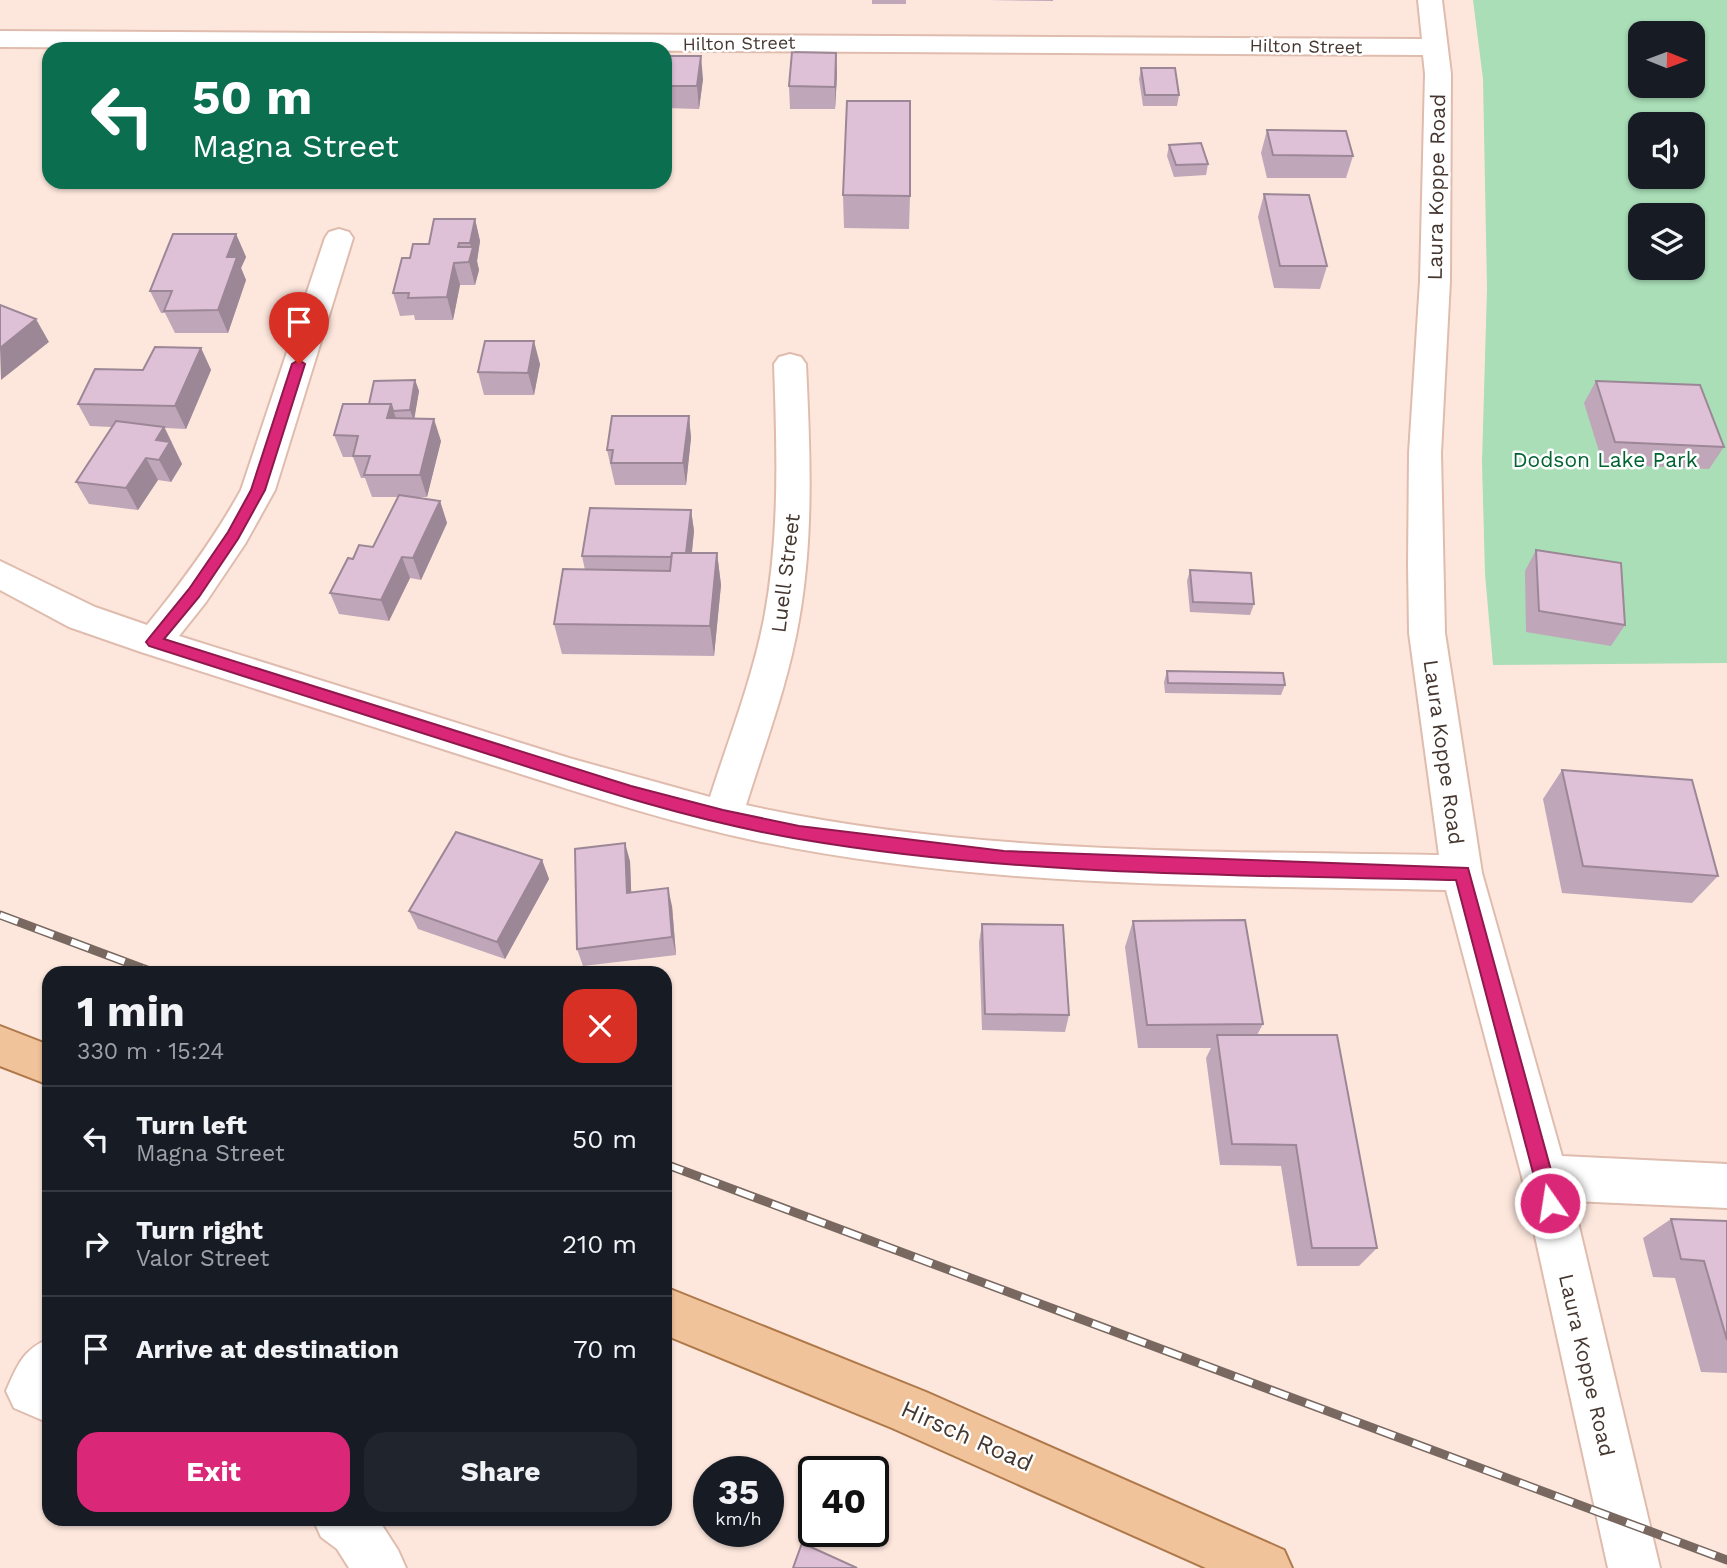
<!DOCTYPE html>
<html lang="en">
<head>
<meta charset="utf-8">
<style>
	body { margin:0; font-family:"Work Sans",sans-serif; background:#20242c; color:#f1f3f6; height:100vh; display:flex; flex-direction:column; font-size:26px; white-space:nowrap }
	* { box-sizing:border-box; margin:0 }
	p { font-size:23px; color:#9ea1a6 }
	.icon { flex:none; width:38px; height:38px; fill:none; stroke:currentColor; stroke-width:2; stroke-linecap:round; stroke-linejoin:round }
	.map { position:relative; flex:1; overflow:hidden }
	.drawer { position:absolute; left:42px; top:966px; width:630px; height:560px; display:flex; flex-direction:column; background:#171b24; border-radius:21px; box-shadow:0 2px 5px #0004 }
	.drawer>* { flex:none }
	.top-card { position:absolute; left:42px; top:42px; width:630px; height:147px; border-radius:21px; box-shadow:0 2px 5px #0004; background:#0b6e4f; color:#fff; overflow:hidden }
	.needle { width:46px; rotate:91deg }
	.tools { position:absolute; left:1628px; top:21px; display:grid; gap:14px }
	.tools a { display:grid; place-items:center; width:77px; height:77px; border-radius:14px; background:#171b24; box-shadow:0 2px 5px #0004; font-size:35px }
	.speed { position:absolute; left:693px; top:1456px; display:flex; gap:14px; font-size:35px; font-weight:700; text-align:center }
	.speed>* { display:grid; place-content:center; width:91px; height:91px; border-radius:50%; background:#171b24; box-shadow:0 2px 5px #0004; line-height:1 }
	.speed small { font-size:18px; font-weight:400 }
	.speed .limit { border:4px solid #111; border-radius:10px; background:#fff; color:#111 }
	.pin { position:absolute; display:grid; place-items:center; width:60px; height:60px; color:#fff; margin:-72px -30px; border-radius:50% 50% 50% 0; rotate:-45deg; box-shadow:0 0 7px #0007 }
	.pin .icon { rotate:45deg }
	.me { position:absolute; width:77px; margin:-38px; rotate:347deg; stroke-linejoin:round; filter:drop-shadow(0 0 5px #0008) }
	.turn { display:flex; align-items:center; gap:24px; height:147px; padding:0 35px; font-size:32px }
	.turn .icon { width:91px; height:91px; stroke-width:2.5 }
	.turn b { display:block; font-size:49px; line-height:60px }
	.round { display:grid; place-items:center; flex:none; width:74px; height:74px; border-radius:21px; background:#20242c }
	.head { display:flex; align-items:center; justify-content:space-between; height:119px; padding:0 35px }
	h1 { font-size:42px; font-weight:700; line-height:52px }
	.button { display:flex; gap:14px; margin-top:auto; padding:14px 35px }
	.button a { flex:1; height:80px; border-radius:21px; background:#db2777; color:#fff; font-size:28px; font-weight:700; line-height:80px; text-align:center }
	.button a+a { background:#20242c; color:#f1f3f6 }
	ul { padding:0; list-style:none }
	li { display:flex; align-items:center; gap:21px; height:105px; padding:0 35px; border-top:2px solid #363941 }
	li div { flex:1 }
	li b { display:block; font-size:26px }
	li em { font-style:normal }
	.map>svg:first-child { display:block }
	.green { fill:#a9deb7; fill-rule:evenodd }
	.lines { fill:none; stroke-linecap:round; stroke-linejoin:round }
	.minor-casing { stroke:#dfbcad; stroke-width:4 }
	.major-casing { stroke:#af7849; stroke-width:4 }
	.minor { fill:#fff; fill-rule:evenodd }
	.major { fill:#f1c39a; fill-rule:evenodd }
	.rail-casing { stroke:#786860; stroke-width:9 }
	.rail { stroke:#fff; stroke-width:6; stroke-dasharray:19; stroke-linecap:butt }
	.wall { fill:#c0a6b9 }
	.shaded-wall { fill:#9c8796 }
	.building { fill:#dfc1d7; stroke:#9c8796; stroke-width:2 }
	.route { fill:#db2777; stroke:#8e194d; stroke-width:2 }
	.labels { text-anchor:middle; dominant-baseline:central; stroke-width:5; stroke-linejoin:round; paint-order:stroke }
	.far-street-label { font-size:18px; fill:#453730; stroke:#fff }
	.street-label { font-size:21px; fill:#453730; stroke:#fff }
	.park-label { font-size:21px; fill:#016331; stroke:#fff }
	.near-street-label { font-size:24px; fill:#453730; stroke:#fff }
</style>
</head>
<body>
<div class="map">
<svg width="1727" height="1568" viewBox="0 0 1727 1568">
	<rect width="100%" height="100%" fill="#fde7dd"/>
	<path class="green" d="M 1473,0 L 1727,0 L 1727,663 L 1493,665 L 1485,574 L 1482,462 L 1487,288 L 1483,79 ZM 1640,33 L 1692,33 L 1692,86 L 1640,86 ZM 1640,124 L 1692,124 L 1692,177 L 1640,177 ZM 1640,215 L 1692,215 L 1692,268 L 1640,268 Z"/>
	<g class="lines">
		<defs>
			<g id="minor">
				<path d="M 1418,0 L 1442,0 L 1451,74 L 1450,281 L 1441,453 L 1445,633 L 1482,873 L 1562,1156 L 1727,1164 L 1727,1208 L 1573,1201 L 1660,1568 L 1608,1568 L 1522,1177 L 1446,890 C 1217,885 983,888 757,841 C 663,821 572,790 480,761 C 367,725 254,688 141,652 L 69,627 L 0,590 L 0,561 L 95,607 L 147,625 C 182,582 214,539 241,490 L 325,238 L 329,232 L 339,229 L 349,232 L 353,238 L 275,490 L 245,544 L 206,602 L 179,636 L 569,758 L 710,797 C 729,738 752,680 764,619 C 780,535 777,449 774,364 L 779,357 L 790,354 L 801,357 L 806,364 C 810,449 814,536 799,620 C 788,684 765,744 746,805 C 972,855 1209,851 1439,855 L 1409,633 L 1408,565 L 1409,453 L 1420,281 L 1425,74 L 1423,55 L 0,47 L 0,31 L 1422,39 Z"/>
				<path d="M 49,1339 L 49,1423 L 14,1408 L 6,1391 C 17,1366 23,1349 49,1339 Z"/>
				<polygon points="313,1519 378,1519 398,1550 406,1568 349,1568 337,1549 321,1537"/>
			</g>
			<g id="major">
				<polygon points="0,1026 49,1045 49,1085 0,1066"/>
				<polygon points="665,1287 926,1392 1284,1550 1292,1568 1206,1568 892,1428 665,1335"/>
			</g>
		</defs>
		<use href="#minor" class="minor-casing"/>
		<use href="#major" class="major-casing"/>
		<use href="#minor" class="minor"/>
		<use href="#major" class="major"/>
		<defs>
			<g id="rail">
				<polyline points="0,915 155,973"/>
				<polyline points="665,1164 1727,1560"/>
			</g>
		</defs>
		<use href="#rail" class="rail-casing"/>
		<use href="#rail" class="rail"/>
	</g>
	<g class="wall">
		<rect x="872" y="0" width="34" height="4"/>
		<polygon points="988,0 1053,0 1053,1"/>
		<polygon points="836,53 837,75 835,109 790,109 789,86"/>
		<polygon points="665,56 703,79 699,109 665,108"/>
		<polygon points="1141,68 1179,95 1177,106 1143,106 1139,79"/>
		<polygon points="1267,130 1353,156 1346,178 1267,178 1261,153"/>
		<polygon points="1169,145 1208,164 1206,175 1174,177 1167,156"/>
		<polygon points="1264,194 1327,266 1320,289 1274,288 1258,217"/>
		<polygon points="843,195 910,196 909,229 844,228"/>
		<polygon points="475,219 480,241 477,261 479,270 475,285 460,285 453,320 415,320 414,315 400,316 393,293 429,244"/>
		<polygon points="236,234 246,257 241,268 246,280 228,333 175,333 165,313 161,313 150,291"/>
		<polygon points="201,348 211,370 186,429 165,428 182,464 171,482 158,480 138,510 89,504 76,482 112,427 90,426 78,404 143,370"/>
		<polygon points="540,364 534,395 484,395 478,372"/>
		<polygon points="415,380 419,391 414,418 441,441 427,497 411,497 440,501 447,523 421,580 410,578 389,621 339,614 330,593 353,559 373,547 398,497 372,497 365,478 361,478 353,457 343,457 334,435 369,404"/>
		<polygon points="1596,381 1724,447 1709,469 1603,464 1584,403"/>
		<polygon points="689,416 691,438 686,485 615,485 607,450"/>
		<polygon points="691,510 694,531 692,553 717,553 721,585 714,656 562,654 554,624 585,570 582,556"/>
		<polygon points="1536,550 1625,625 1611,646 1526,632 1525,571"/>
		<polygon points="1190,570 1254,604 1250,615 1190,612 1187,581"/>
		<polygon points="1167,671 1285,685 1281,695 1165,693 1164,682"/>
		<polygon points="1562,770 1718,876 1692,903 1562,893 1543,799"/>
		<polygon points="542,860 549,879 505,959 418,929 409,911"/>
		<polygon points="630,861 631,892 672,906 676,955 583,966 577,949"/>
		<polygon points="1133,921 1263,1024 1257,1035 1377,1248 1359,1266 1297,1266 1281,1166 1220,1165 1206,1058 1211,1048 1138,1048 1125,947"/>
		<polygon points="982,924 1069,1015 1065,1032 982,1030 979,942"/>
		<polygon points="1671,1219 1727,1221 1727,1373 1701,1372 1675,1278 1653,1277 1643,1238"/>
	</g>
	<g class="shaded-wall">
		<polygon points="836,53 837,75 835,109 835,87"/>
		<polygon points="701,56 703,79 699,109 697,86"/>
		<polygon points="475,219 480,241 477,261 479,270 475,285 469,262 472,251 470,243"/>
		<polygon points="236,234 246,257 241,268 246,280 228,333 218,310 227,257"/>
		<polygon points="454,263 460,285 453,320 447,297"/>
		<polygon points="36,319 49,342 1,380 0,348"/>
		<polygon points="534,341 540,364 534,395 528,373"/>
		<polygon points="201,348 211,370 186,429 175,406"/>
		<polygon points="415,380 419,391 414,421 410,410"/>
		<polygon points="391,404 399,427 387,418"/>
		<polygon points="689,416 691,438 686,485 683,463"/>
		<polygon points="434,419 441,441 427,497 420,475"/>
		<polygon points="164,427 182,464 171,482 159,460 156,440"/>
		<polygon points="146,458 158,480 138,510 126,488"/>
		<polygon points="440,501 447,523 421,580 413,558"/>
		<polygon points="691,510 694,531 689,578 686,557"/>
		<polygon points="717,553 721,585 714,656 710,626"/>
		<polygon points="402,557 410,578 389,621 381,600"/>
		<polygon points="625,843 630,861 632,911 627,893"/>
		<polygon points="542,860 549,879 505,959 497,942"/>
		<polygon points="668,888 672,906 676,955 672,937"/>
	</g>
	<g class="building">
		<polygon points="792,52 836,53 835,87 789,86"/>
		<polygon points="665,56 701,56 697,86 665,86"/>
		<polygon points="1141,68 1175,68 1179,95 1145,95"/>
		<polygon points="847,101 910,101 910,196 843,195"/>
		<polygon points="1267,130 1346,131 1353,156 1273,155"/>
		<polygon points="1201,143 1208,164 1176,165 1169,145"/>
		<polygon points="1264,194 1309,195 1327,266 1280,266"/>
		<polygon points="434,219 475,219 470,243 459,243 458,247 473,247 469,262 454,263 447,297 408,298 409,293 393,293 402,258 410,258 413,244 429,244"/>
		<polygon points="173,234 236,234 227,257 237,257 218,310 164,311 172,291 150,291"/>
		<polygon points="0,305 36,319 0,348"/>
		<polygon points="485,341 534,341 528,373 478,372"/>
		<polygon points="155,347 201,348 175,406 78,404 95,369 143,370"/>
		<polygon points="415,380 410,410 393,411 391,404 369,404 374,381"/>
		<polygon points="1596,381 1700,385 1724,447 1615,442"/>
		<polygon points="343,404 391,404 387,418 434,419 420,475 364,475 370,456 353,456 358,436 334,435"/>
		<polygon points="612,416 689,416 683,463 611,463 613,450 607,450"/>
		<polygon points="116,421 164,427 156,440 170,442 159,460 146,458 126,488 76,482"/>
		<polygon points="399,495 440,501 413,558 402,557 381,600 330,593 348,558 353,559 359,545 373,547"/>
		<polygon points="590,508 691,510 686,553 672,553 671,557 582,556"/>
		<polygon points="1536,550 1621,563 1625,625 1539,611"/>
		<polygon points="672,553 717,553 710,626 554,624 563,569 670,571"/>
		<polygon points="1190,570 1251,573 1254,604 1193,602"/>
		<polygon points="1167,671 1283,673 1285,685 1168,683"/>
		<polygon points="1562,770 1692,780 1718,876 1583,866"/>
		<polygon points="456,832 542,860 497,942 409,911"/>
		<polygon points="625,843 627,893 668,888 672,937 577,949 575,849"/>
		<polygon points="1245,920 1263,1024 1147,1025 1133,921"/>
		<polygon points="982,924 1063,925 1069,1015 985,1014"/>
		<polygon points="1217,1035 1337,1035 1377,1248 1312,1248 1296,1145 1232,1144"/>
		<polygon points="1671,1219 1727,1221 1727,1340 1704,1261 1681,1259"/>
		<polygon points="802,1543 857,1568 793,1568"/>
	</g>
	<path class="route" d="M 299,360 L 305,364 L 265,490 L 238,539 L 199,597 L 164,639 L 631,786 L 723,810 L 799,826 L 1004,851 L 1468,868 L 1560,1203 L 1557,1210 L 1550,1212 L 1544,1210 L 1541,1203 L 1456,880 C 1236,875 1016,876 799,839 C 693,821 590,787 488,754 C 375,718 262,682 149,646 L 146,642 L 149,638 L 189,589 L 228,532 L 251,490 L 292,364 Z"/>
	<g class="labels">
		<g class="far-street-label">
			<text transform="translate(739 43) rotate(-1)">Hilton Street</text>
			<text transform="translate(1306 46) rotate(1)">Hilton Street</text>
		</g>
		<g class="street-label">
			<text transform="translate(1436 187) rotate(-89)">Laura Koppe Road</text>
			<text transform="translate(785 573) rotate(-83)">Luell Street</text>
			<text transform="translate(1444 752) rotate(82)">Laura Koppe Road</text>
			<text transform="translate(1587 1365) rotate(77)">Laura Koppe Road</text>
		</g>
		<g class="park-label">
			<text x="1605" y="459">Dodson Lake Park</text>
		</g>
		<g class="near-street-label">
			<text transform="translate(967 1436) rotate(24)">Hirsch Road</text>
		</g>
	</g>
</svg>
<div class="tools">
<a><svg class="needle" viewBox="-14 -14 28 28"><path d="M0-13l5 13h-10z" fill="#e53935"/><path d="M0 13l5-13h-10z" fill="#9ea1a6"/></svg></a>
<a><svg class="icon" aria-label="sound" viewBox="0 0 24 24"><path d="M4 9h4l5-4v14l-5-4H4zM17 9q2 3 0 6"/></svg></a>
<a><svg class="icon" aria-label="layers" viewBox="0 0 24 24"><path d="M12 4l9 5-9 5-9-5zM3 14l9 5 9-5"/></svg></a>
</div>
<div class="speed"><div>35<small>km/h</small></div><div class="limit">40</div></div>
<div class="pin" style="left:299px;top:364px;background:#d93025"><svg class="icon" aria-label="arrive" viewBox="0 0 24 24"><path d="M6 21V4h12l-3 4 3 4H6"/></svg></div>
<svg class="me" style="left:1550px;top:1203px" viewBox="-20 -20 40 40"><circle r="17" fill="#db2777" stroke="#fff" stroke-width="3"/><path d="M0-11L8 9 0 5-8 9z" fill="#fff"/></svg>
<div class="top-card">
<div class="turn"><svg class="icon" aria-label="left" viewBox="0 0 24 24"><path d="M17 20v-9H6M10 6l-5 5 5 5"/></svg><div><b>50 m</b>Magna Street</div></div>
</div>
<section class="drawer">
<div class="head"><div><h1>1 min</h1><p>330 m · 15:24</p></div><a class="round" style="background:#d93025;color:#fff"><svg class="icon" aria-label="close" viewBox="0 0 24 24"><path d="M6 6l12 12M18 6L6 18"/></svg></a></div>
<ul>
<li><svg class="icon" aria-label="left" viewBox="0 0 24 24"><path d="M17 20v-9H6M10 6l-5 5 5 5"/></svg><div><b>Turn left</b><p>Magna Street</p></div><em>50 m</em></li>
<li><svg class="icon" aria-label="right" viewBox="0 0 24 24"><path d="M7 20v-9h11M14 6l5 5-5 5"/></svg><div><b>Turn right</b><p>Valor Street</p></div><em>210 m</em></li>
<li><svg class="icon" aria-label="arrive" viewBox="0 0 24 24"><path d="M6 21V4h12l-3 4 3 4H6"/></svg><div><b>Arrive at destination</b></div><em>70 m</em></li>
</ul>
<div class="button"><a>Exit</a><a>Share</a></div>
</section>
</div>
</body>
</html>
